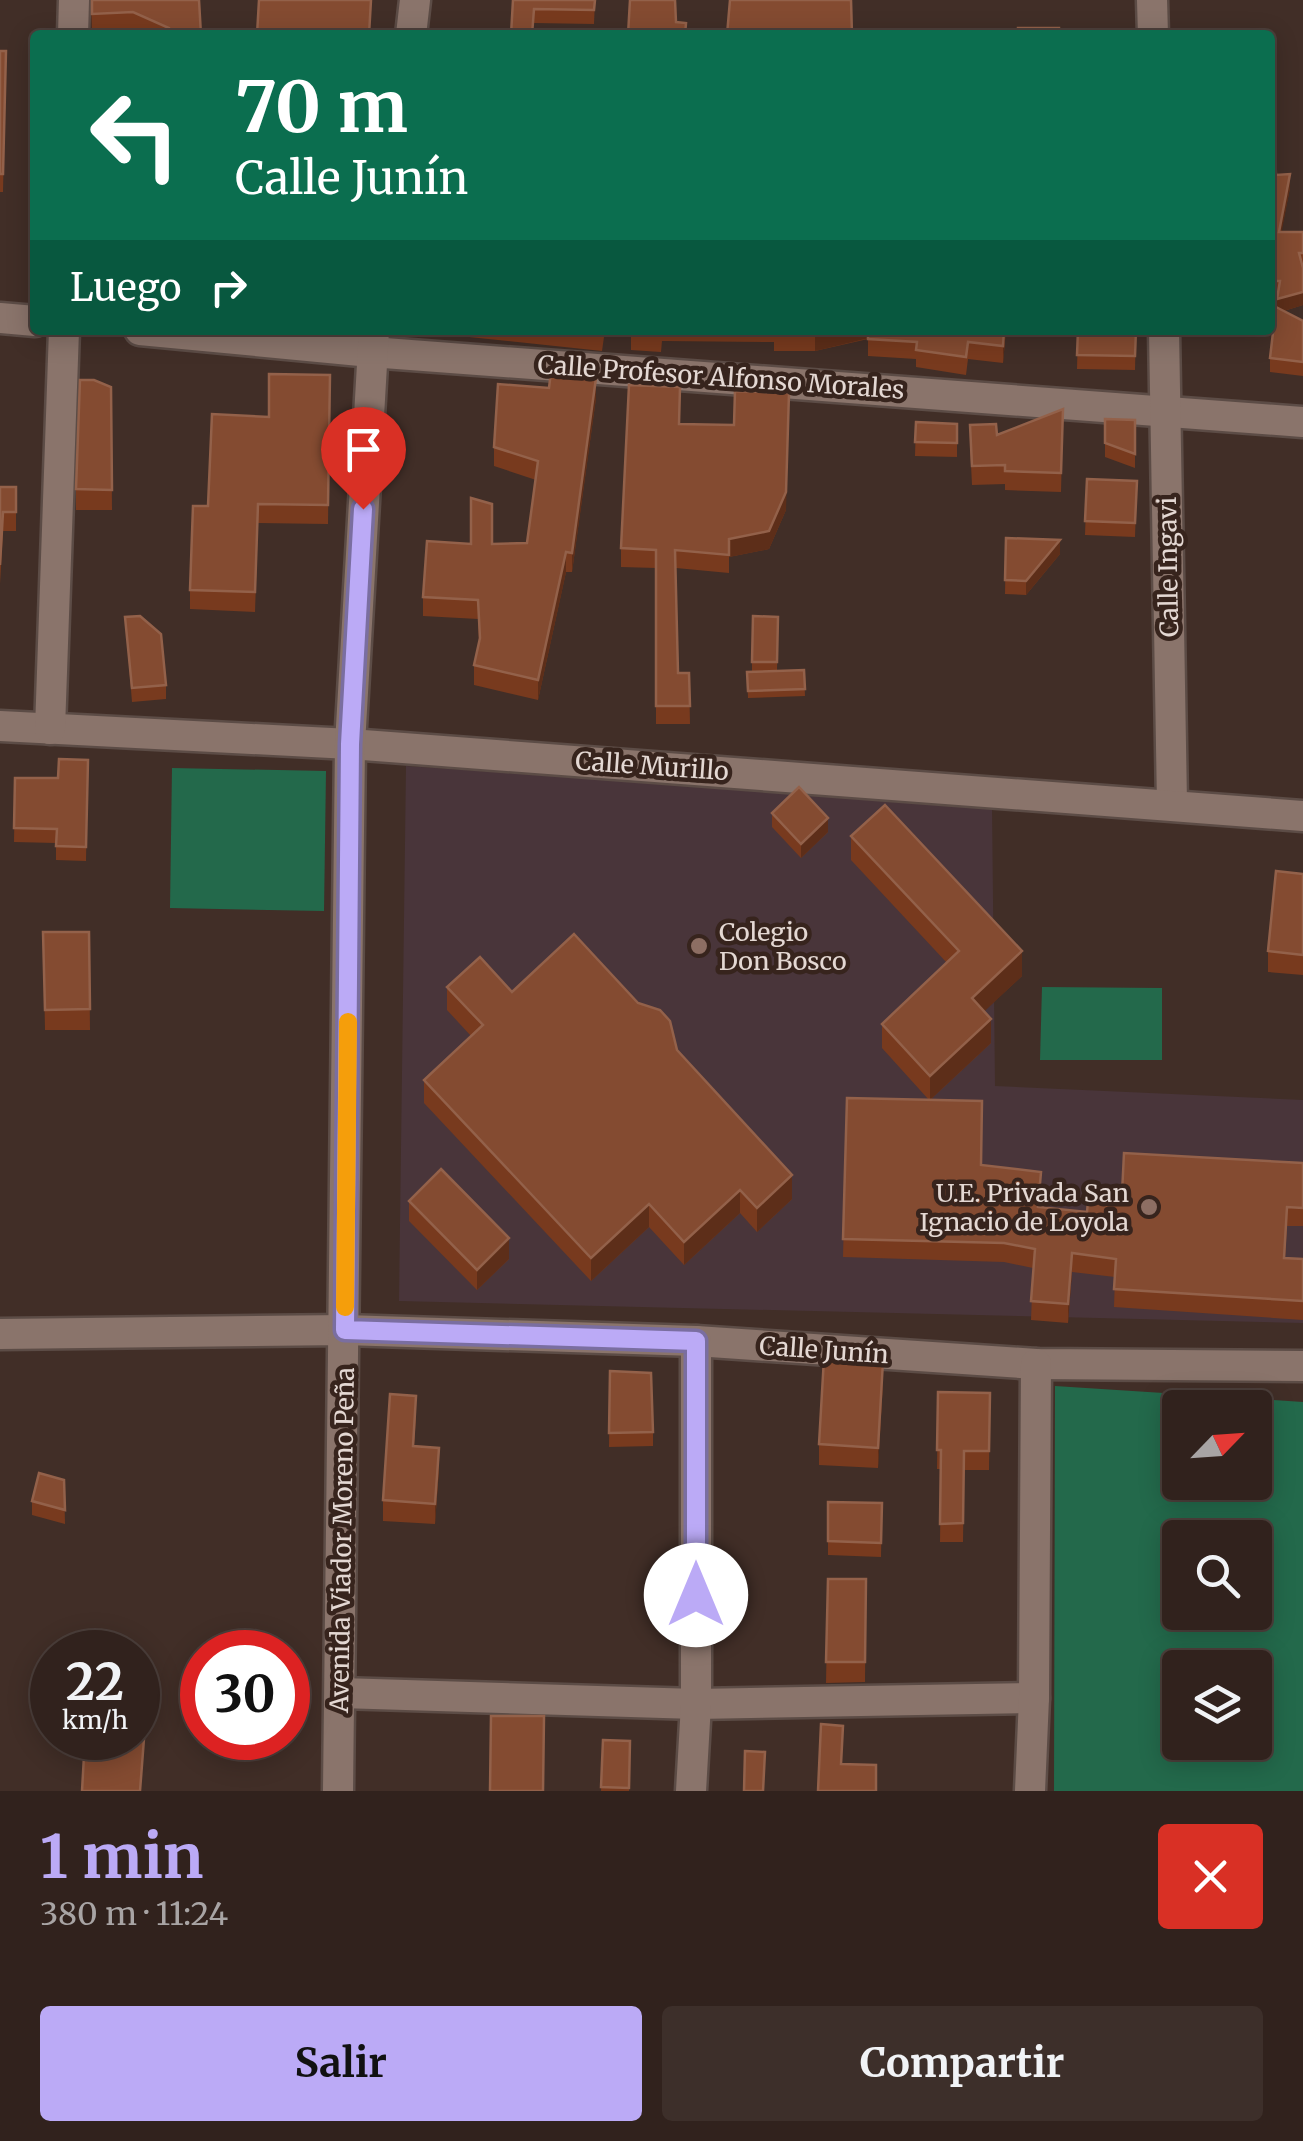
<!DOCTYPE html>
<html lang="es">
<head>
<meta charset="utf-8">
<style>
	body { margin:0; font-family:Merriweather,serif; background:#3d2f2a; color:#f1f3f6; height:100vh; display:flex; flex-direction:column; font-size:38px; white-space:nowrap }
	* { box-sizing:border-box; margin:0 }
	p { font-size:32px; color:#a8a4a4 }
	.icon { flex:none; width:55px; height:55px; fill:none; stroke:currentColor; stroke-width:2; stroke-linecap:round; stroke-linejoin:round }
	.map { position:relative; height:1791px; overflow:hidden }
	.side { display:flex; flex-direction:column; background:#31221d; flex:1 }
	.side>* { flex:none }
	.guide { position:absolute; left:30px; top:30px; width:1245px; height:305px; border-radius:10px; box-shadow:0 5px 25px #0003,0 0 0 2px #4c3f3b; background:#0b6e4f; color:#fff; overflow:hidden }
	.needle { width:65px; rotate:65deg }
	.tools { position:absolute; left:1162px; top:1390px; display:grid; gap:20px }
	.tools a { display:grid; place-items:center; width:110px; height:110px; border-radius:10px; background:#31221d; box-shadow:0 5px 25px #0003,0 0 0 2px #4c3f3b; font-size:50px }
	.speed { position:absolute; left:30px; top:1630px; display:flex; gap:20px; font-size:50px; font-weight:700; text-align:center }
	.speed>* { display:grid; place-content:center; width:130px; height:130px; border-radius:50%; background:#31221d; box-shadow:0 5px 25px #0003,0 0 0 2px #4c3f3b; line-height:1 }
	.speed small { font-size:25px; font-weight:400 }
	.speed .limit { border:15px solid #d22; background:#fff; color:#111 }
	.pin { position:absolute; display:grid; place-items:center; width:85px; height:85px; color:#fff; margin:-102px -42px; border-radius:50% 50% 50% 0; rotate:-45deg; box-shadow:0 0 10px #0007 }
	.pin .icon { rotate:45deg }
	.me { position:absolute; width:110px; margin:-55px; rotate:0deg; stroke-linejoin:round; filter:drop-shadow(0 0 8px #0008) }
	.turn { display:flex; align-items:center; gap:35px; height:210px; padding:0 40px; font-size:45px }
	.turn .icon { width:130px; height:130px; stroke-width:2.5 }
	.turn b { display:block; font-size:70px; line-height:85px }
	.then { display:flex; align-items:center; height:95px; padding:0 40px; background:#0003; gap:20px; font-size:38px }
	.round { display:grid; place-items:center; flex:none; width:105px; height:105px; border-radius:10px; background:#3d2f2a }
	.head { display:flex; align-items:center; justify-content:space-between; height:170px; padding:0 40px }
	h1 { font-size:60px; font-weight:700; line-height:75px; color:#bbaaf6 }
	.primary-button { display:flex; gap:20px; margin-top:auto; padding:20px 40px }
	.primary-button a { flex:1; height:115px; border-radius:10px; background:#bbaaf6; color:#111; font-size:40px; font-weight:700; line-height:115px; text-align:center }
	.primary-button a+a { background:#3d2f2a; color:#f1f3f6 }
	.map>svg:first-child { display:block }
	.education { fill:#49353a }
	.green { fill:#23694b; fill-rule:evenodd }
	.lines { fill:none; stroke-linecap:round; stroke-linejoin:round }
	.minor-casing { stroke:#5c4c46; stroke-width:35 }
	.minor { stroke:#8a746b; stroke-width:30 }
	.wall { fill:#783a1e }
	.shaded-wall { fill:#5d2e19 }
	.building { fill:#844b31; stroke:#93614a; stroke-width:2.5 }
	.route-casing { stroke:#7a6ea0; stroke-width:25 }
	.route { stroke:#bbaaf6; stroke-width:18 }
	.slow { stroke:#f59e0b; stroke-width:18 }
	.education-dot { fill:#8d6e63; stroke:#37241d; stroke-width:4 }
	.labels { text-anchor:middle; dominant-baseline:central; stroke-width:9; stroke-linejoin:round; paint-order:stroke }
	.street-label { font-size:25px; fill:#e4d8d3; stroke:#37241d }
	.poi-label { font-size:25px; fill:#e4d8d3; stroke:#37241d; text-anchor:start }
</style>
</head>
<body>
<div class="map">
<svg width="1303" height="1791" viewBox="0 0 1303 1791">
	<rect width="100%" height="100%" fill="#412e27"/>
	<polygon class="education" points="406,766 992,806 995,1086 1303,1100 1303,1323 399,1301"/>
	<g class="green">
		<polygon points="172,768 326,771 324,911 170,908"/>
		<polygon points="1042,987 1162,988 1162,1060 1040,1060"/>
		<path d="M 1055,1386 L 1303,1402 L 1303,1791 L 1054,1791 ZM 1180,1408 L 1255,1408 L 1255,1482 L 1180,1482 ZM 1180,1538 L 1255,1538 L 1255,1612 L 1180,1612 ZM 1180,1668 L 1255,1668 L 1255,1742 L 1180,1742 Z"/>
	</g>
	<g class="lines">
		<defs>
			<g id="minor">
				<polyline points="1152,0 1153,35"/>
				<polyline points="73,35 74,0"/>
				<polyline points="411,35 415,0"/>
				<polyline points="0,318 35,321"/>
				<polyline points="140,330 371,352 1303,422"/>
				<polyline points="1164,330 1172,804"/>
				<polyline points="0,726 350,744 1303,816"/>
				<polyline points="50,729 64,330"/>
				<polyline points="0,1334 345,1330 696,1341 1036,1364 1303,1366"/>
				<polyline points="341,1693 696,1704 1034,1698"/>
				<polyline points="338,1791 350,744 374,330"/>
				<polyline points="691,1791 696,1704 696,1341"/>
				<polyline points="1030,1791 1034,1698 1036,1364"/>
			</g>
		</defs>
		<use href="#minor" class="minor-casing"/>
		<use href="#minor" class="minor"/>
	</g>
	<g class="wall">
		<polygon points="91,0 199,0 201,35 92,35"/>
		<polygon points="513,0 595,0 594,24 534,23"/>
		<polygon points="0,51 6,51 3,192 0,192"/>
		<polygon points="1270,108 1276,175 1290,188 1281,232 1303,232 1303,305 1284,311 1303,321 1303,376 1270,372 1270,358 1278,295 1270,295"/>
		<polygon points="465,330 605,330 602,351 469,337 469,331"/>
		<polygon points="631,330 1006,330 1003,363 968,359 966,375 916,367 916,359 868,356 868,339 815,351 774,351 774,342 662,341 661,352 631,350"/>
		<polygon points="1078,330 1136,330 1135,370 1077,369"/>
		<polygon points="330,375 328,524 258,523 255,612 190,609 190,590 269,417"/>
		<polygon points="111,387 112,510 76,510 76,489"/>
		<polygon points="596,398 572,572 566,572 538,700 474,685 474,665 479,642 478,619 423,616 423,597 492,544 527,543 536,480 494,466 494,447"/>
		<polygon points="1063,409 1061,492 1005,490 1005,484 972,485 970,444 997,435"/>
		<polygon points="1105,419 1135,420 1135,468 1105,457"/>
		<polygon points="916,422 957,424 957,457 915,456"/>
		<polygon points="679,424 786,510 769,549 729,557 729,573 676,568 678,673 689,673 690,724 656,724 656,568 621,567 621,548"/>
		<polygon points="1087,479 1137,481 1135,537 1085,535"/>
		<polygon points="0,487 16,487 16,531 3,531 0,584"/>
		<polygon points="1006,538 1060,554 1026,595 1005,594"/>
		<polygon points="125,617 166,685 166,699 132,702"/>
		<polygon points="778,617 777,671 804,670 805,696 748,698 747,672 752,672 752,662"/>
		<polygon points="88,760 86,861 56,860 56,843 14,842 15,778 58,778"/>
		<polygon points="772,813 828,832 801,858 772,827"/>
		<polygon points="851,836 1022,976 984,1011 991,1043 930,1100 981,1165 1041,1191 1040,1207 1087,1212 1122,1194 1303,1163 1303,1226 1287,1226 1285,1258 1303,1259 1303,1320 1114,1307 1115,1277 1072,1272 1068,1323 1031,1320 1033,1268 1004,1262 843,1257 847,1098 929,1100 882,1048 882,1024 947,963 851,860"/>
		<polygon points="1303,874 1303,975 1268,972 1268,951"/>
		<polygon points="43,932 89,932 90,1030 45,1030"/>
		<polygon points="447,987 512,992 677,1050 792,1199 757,1232 740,1213 684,1265 649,1227 591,1281 424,1103 424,1080 471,1036 447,1010"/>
		<polygon points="409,1201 509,1259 477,1290 409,1221"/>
		<polygon points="610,1371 653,1432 653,1446 609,1447"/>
		<polygon points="883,1382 878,1468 819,1465 819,1444"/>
		<polygon points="938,1392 990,1393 989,1470 964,1470 963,1542 940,1542 941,1469 937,1469"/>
		<polygon points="416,1416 414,1446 439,1469 435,1524 383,1521 383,1500"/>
		<polygon points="64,1480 65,1524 32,1515 32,1501"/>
		<polygon points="882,1503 881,1557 828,1555 828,1541"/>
		<polygon points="828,1579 866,1579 865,1682 826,1683"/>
		<polygon points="603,1740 630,1741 629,1791 601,1791"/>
	</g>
	<g class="shaded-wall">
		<polygon points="1290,174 1290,188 1279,246 1279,232"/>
		<polygon points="1303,292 1303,305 1277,313 1277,299"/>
		<polygon points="831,330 869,330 869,338 815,351 815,334"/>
		<polygon points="1004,330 1006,330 1003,363 1003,346"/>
		<polygon points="596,378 596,398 572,572 572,553"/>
		<polygon points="789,411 786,510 769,549 729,557 729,573 729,539"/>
		<polygon points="1060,540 1060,554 1026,595 1026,581"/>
		<polygon points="566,552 566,572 538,700 538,680"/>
		<polygon points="828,818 828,832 801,858 801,844"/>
		<polygon points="1022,951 1022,976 972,1023 972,998"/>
		<polygon points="991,1019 991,1043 930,1100 930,1076"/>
		<polygon points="792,1175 792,1199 757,1232 757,1208"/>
		<polygon points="740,1190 740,1213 684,1265 684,1242"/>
		<polygon points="649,1204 649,1227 591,1281 591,1258"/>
		<polygon points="509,1238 509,1259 477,1290 477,1270"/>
		<polygon points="1072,1253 1072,1272 1068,1323 1068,1304"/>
		<polygon points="883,1361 883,1382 878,1468 878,1448"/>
		<polygon points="439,1448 439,1469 435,1524 435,1504"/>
	</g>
	<g class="building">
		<polygon points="92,0 199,0 201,35 169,35 169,28 133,12 92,14"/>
		<polygon points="259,0 371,0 369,35 257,35"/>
		<polygon points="513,0 595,0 594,10 534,9 532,35 511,35"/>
		<polygon points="630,0 675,0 676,22 686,23 685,35 628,35"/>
		<polygon points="730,0 851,0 852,35 727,35"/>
		<rect x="1018" y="28" width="41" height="7"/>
		<polygon points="0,51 6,51 3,174 0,174"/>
		<polygon points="1270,108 1273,108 1276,175 1290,174 1279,232 1303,232 1303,253 1299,253 1303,268 1303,292 1277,299 1280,281 1270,281"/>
		<polygon points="1276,307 1303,321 1303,362 1270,358"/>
		<polygon points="577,330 602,330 602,333"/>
		<polygon points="631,330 661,330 661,334 631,332"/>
		<polygon points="774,330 831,330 815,334 774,333"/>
		<polygon points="868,330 1004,330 1003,346 968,342 966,357 916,350 917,342 868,339"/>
		<polygon points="1078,330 1136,330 1135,356 1077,355"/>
		<polygon points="551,372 596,378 572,553 566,552 538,680 474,665 480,638 478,600 423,597 427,541 471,544 471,498 492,504 492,544 527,543 538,461 494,447 498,384 549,388"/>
		<polygon points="269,374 330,375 328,505 258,504 255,592 190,590 193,506 208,506 212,414 269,417"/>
		<polygon points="80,380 94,380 111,387 112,490 76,489"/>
		<polygon points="629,385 680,387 679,424 734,425 735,391 789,393 786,492 769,531 729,539 729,555 675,550 678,673 689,673 690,706 656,706 656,550 621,548"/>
		<polygon points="1063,409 1061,473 1005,471 1005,465 972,466 970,425 996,424 997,435"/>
		<polygon points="1105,419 1135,420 1135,454 1105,443"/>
		<polygon points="916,422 957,424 957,443 915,442"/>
		<polygon points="1087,479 1137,481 1135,523 1085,521"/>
		<polygon points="0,487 16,487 16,512 3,512 0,565"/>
		<polygon points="1006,538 1060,540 1026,581 1005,580"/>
		<polygon points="140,616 161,634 166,685 132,688 125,617"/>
		<polygon points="753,616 778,617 777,662 752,662"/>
		<polygon points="804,670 805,689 748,691 747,672"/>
		<polygon points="59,759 88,760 86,847 56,846 57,829 14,828 15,778 58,778"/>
		<polygon points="799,787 828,818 801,844 772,813"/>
		<polygon points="885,805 1022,951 972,998 991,1019 930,1076 882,1024 959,951 851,836"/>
		<polygon points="1276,871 1303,874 1303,955 1268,951"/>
		<polygon points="43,932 89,932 90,1009 45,1010"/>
		<polygon points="574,934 638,1003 660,1010 670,1021 677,1050 792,1175 757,1208 740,1190 684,1242 649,1204 591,1258 424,1080 483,1025 447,987 480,957 512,992"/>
		<polygon points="847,1098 982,1101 981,1165 1041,1172 1038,1207 1087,1212 1089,1191 1122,1194 1124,1153 1303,1163 1303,1208 1287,1207 1284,1258 1303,1259 1303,1301 1114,1289 1116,1259 1072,1253 1068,1304 1031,1301 1035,1249 1004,1243 843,1239"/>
		<polygon points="441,1169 509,1238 477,1270 409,1201"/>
		<polygon points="824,1358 883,1361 878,1448 819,1444"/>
		<polygon points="610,1371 651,1373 653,1432 609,1433"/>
		<polygon points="938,1392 990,1393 989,1451 964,1451 963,1523 940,1524 941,1450 937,1450"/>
		<polygon points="390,1394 416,1396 413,1446 439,1448 435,1504 383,1500"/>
		<polygon points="39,1473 64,1480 65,1510 32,1501"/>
		<polygon points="828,1502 882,1503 881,1543 828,1541"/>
		<polygon points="828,1579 866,1579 865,1662 826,1662"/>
		<polygon points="138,1698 147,1699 140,1791 82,1791 85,1738 138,1738"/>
		<polygon points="491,1716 544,1716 543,1791 490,1791"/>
		<polygon points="821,1724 843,1726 841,1764 876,1765 876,1791 818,1791"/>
		<polygon points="603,1740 630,1741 629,1788 601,1787"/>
		<polygon points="745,1751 765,1752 763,1791 744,1791"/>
	</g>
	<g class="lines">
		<defs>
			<polyline id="route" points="363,509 350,744 345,1330 696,1341 696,1595"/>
		</defs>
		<use href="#route" class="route-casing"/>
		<use href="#route" class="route"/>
		<polyline class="slow" points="345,1307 348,1022"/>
	</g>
	<g class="education-dot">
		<circle cx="699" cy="946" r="10"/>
		<circle cx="1149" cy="1207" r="10"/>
	</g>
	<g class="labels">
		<g class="street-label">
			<text transform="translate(721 377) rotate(4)">Calle Profesor Alfonso Morales</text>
			<text transform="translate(1168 567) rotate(-91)">Calle Ingavi</text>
			<text transform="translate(652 766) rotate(4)">Calle Murillo</text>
			<text transform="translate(824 1350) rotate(4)">Calle Junín</text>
			<text transform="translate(342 1540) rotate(-89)">Avenida Viador Moreno Peña</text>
		</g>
		<g class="poi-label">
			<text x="719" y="932">Colegio<tspan x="719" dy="29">Don Bosco</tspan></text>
			<text x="1129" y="1193" text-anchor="end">U.E. Privada San<tspan x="1129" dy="29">Ignacio de Loyola</tspan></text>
		</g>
	</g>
</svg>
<div class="tools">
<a><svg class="needle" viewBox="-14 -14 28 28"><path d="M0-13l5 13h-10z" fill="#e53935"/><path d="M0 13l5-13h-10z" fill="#a8a4a4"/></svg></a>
<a><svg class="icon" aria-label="search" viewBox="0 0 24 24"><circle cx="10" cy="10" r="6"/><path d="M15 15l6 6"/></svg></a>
<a><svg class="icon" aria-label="layers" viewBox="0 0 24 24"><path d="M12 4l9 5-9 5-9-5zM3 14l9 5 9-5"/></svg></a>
</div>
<div class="speed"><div>22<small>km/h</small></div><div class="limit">30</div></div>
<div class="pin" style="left:363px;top:509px;background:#d93025"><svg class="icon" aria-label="arrive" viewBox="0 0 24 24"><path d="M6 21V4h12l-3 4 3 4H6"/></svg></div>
<svg class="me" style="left:696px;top:1595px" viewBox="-20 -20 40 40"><circle r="19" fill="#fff"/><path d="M0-13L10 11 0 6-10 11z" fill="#bbaaf6"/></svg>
<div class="guide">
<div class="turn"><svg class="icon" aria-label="left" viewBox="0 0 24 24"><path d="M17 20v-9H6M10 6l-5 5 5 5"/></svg><div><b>70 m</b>Calle Junín</div></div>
<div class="then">Luego<svg class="icon" aria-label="right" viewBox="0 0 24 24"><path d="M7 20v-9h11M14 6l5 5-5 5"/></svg></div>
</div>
</div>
<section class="side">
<div class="head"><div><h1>1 min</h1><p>380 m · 11:24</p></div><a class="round" style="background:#d93025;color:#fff"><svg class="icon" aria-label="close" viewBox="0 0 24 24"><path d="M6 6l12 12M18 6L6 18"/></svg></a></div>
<div class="primary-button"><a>Salir</a><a>Compartir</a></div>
</section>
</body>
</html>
